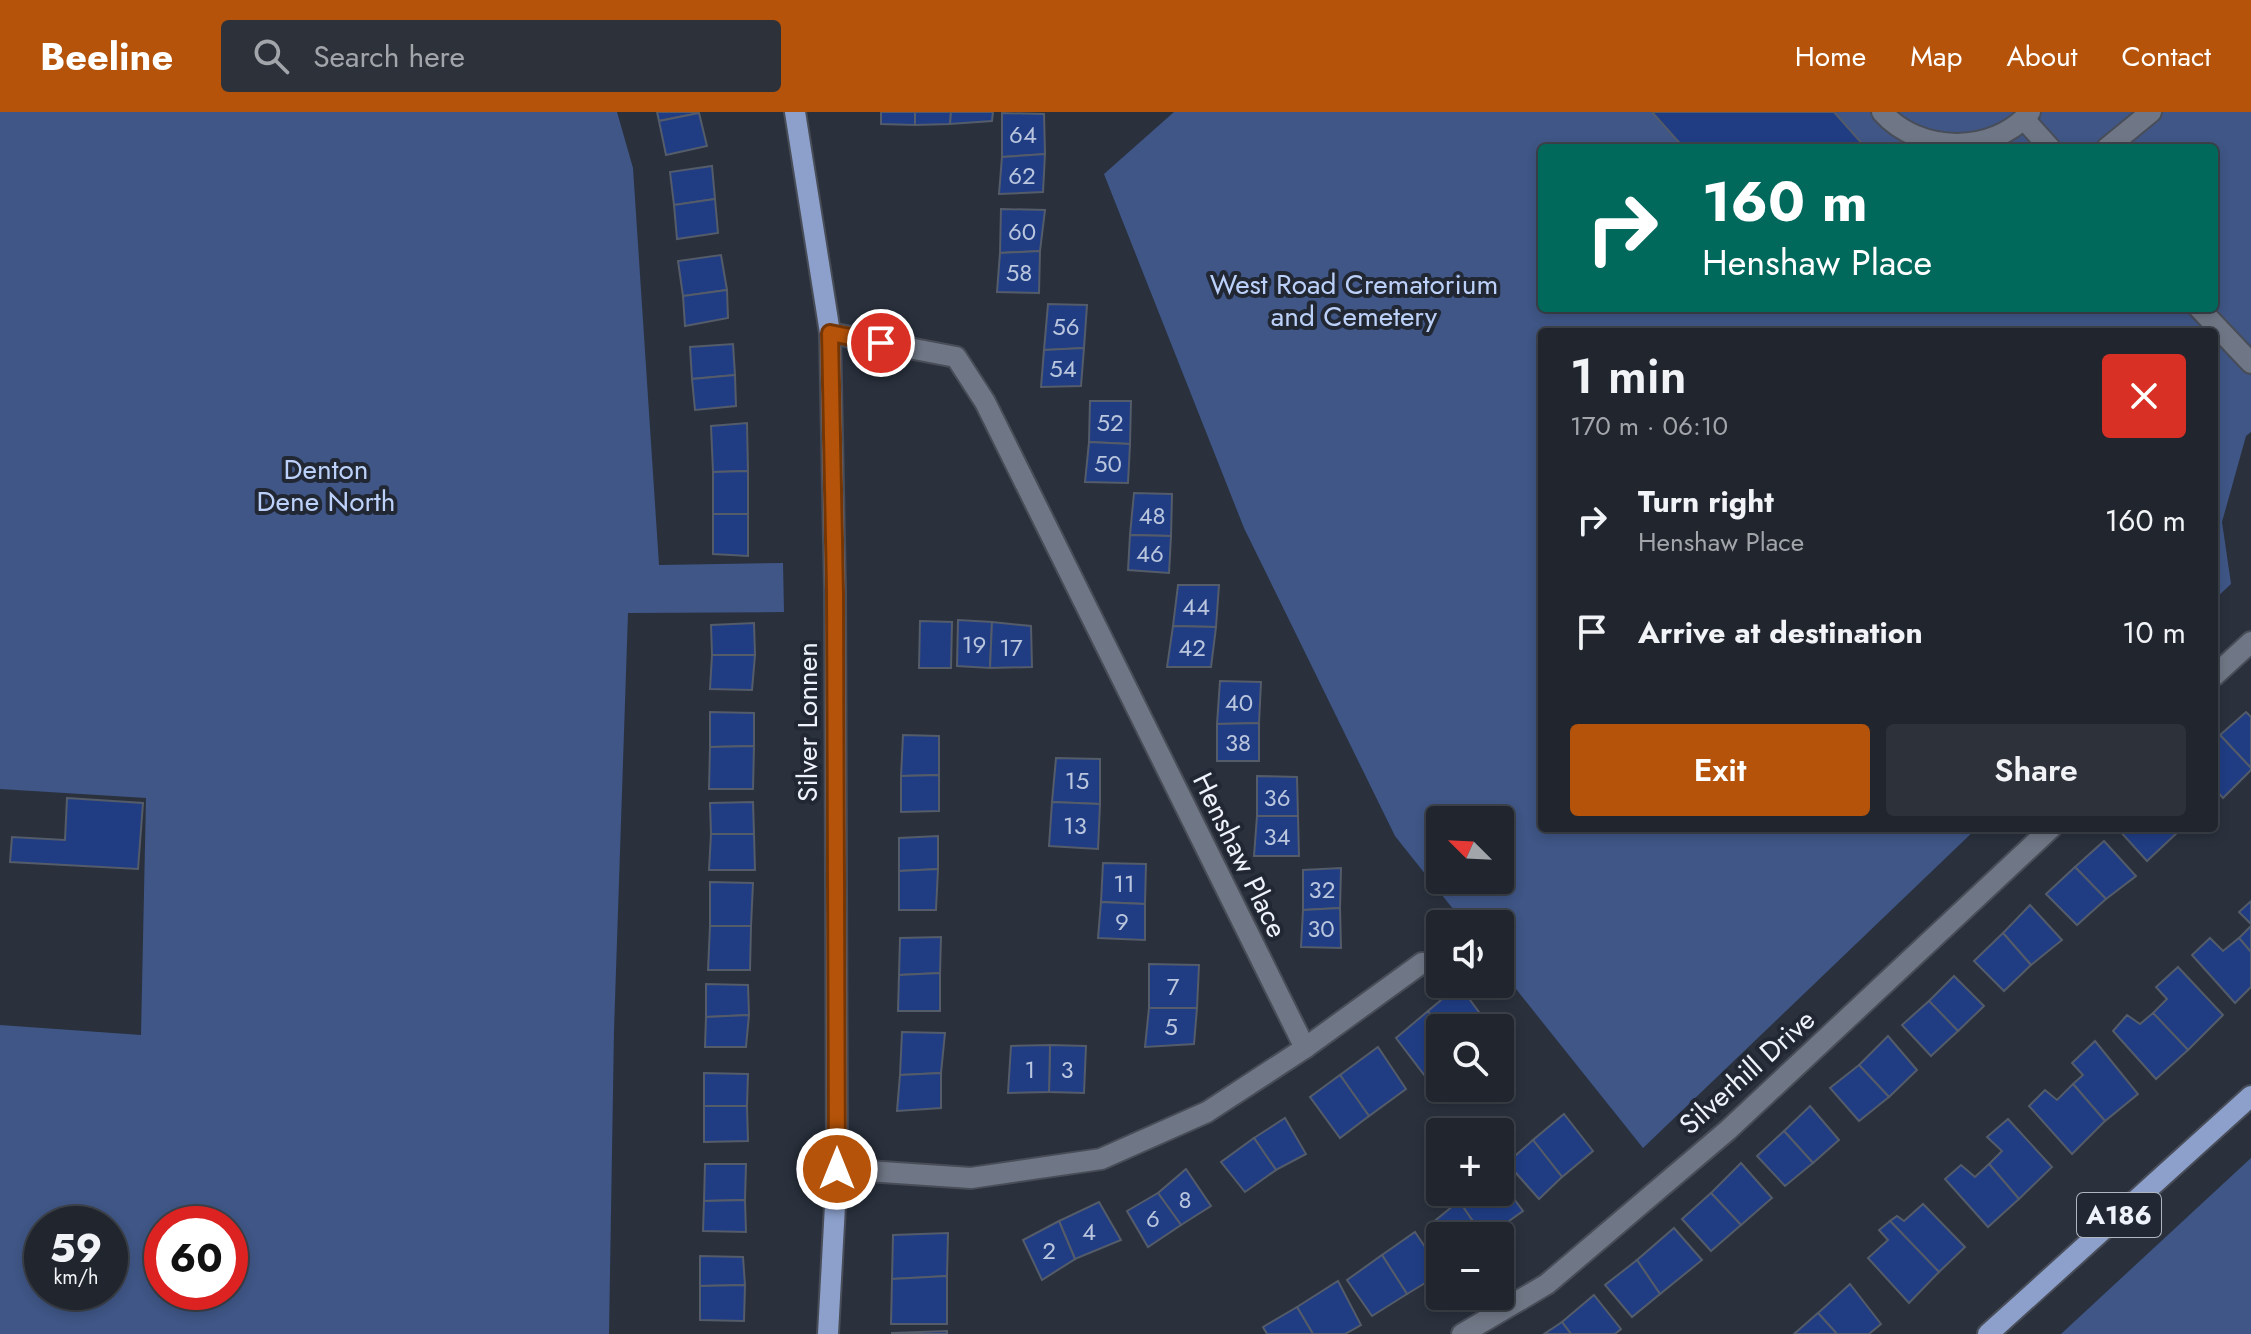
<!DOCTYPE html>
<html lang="en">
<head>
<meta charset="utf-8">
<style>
	body { margin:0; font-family:Jost,sans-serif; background:#2d313a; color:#f1f3f6; height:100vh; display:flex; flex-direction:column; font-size:30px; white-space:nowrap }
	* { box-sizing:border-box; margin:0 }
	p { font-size:26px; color:#a2a5aa }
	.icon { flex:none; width:44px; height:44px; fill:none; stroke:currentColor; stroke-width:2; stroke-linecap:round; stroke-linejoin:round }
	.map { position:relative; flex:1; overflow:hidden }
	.details { position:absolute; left:1538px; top:216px; width:680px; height:504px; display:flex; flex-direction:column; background:#20252e; border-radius:8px; box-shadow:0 4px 12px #0003,0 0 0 2px #3d424a }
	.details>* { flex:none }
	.top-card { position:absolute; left:1538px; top:32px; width:680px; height:168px; border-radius:8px; box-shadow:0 4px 12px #0003,0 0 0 2px #3d424a; background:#00695c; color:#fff; overflow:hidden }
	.needle { width:52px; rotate:294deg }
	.tools { position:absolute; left:1426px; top:694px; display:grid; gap:16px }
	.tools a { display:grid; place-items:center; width:88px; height:88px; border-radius:8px; background:#20252e; box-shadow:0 4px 12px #0003,0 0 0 2px #3d424a; font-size:40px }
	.speed { position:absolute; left:24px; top:1094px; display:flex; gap:16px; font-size:40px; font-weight:700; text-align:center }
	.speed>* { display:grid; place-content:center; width:104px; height:104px; border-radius:50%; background:#20252e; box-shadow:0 4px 12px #0003,0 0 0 2px #3d424a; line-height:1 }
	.speed small { font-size:20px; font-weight:400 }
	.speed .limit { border:12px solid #d22; background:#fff; color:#111 }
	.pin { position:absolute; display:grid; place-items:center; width:68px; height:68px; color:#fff; margin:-34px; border:4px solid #fff; border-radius:50%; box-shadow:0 2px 8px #0007 }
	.me { position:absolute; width:88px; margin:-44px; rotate:0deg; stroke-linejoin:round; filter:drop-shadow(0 0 6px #0008) }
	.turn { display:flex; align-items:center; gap:28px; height:168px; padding:0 32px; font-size:36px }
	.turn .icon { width:104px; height:104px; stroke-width:2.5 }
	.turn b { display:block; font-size:56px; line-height:68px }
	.round { display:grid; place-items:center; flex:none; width:84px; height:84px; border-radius:8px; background:#2d313a }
	.headline { display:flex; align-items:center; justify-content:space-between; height:136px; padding:0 32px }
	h1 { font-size:48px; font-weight:600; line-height:60px }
	.cta { display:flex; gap:16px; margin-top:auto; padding:16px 32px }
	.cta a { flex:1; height:92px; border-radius:8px; background:#b45309; color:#fff; font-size:32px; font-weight:600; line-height:92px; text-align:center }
	.cta a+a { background:#2d313a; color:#f1f3f6 }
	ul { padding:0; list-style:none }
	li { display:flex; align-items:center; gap:24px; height:112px; padding:0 32px }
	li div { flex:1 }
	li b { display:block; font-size:30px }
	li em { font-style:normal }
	header { display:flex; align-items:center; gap:48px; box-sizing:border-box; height:112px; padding:0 40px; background:#b45309; color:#fff }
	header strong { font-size:38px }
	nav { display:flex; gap:44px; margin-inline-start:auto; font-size:28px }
	.search { width:560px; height:72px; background:#2d313a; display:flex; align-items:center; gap:20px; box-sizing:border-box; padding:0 28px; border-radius:8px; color:#a2a5aa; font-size:30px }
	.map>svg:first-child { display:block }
	.green { fill:#3f5686; fill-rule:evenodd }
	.building { fill:#203d84; stroke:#545b69; stroke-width:2 }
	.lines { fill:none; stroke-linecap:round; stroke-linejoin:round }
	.lane-casing { stroke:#484d58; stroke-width:24 }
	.street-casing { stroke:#484d58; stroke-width:24 }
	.primary-casing { stroke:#484d58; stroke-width:24 }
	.lane { stroke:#6f7685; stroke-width:20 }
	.street { stroke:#6f7685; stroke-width:20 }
	.primary { stroke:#8ca0cb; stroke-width:20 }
	.route-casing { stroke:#753606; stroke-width:20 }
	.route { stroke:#b45309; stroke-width:14 }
	.labels { text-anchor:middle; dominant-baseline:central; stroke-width:8; stroke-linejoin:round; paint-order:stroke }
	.number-label { font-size:24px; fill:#bac6dd }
	.shield { fill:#212733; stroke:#b0b6bf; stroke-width:2 }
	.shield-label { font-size:26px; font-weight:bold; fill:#eef3fb }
	.park-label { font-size:28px; fill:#bcd1fa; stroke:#212733 }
	.street-label { font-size:28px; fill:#eef3fb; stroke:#212733 }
</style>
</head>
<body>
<header>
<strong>Beeline</strong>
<div class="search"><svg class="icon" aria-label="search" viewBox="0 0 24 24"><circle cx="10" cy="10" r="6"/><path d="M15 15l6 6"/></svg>Search here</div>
<nav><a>Home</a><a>Map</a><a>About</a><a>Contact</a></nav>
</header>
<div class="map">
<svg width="2251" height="1222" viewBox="0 0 2251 1222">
	<rect width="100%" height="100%" fill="#2a313d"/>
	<g class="green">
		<path d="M 0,0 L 617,0 L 633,56 L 659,453 L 783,451 L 784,500 L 628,501 L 614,918 L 609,1222 L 0,1222 L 0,913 L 141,923 L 146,686 L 0,677 ZM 110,1112 L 110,1180 L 42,1180 L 42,1112 ZM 162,1112 L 230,1112 L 230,1180 L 162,1180 Z"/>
		<path d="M 1174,0 L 2251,0 L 2251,320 L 2246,324 L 2222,410 L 2231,472 L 2214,488 L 2214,220 L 1542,220 L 1542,716 L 1977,716 L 1643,1036 L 1500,857 L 1500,812 L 1465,812 L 1395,724 L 1244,416 L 1104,62 ZM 1542,36 L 2214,36 L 2214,196 L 1542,196 ZM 1440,708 L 1500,708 L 1500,768 L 1440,768 Z"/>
		<polygon points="2251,1046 2251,1222 2061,1222"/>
	</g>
	<g class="building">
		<polygon points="657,0 699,0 699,1 659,9"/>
		<polygon points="881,0 915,0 915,13 881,12"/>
		<polygon points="915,0 951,0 950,12 915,13"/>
		<polygon points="951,0 993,0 992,9 950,12"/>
		<polygon points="1652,0 1834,0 1866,36 1684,36"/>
		<polygon points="699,1 707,34 666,43 659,9"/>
		<polygon points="1002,1 1044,2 1045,42 1002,45"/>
		<polygon points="1045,42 1043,80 999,82 1002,45"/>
		<polygon points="712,54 715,87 674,93 670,60"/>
		<polygon points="715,87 718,121 677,127 674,93"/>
		<polygon points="1001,97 1045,98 1040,139 1000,141"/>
		<polygon points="1040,139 1039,181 997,180 1000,141"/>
		<polygon points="721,143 727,178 683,184 678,149"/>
		<polygon points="727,178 728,206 685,214 683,184"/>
		<polygon points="1048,192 1087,193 1084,236 1044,238"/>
		<polygon points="733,232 735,263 692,267 690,235"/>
		<polygon points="1084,236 1081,274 1041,275 1044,238"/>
		<polygon points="735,263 736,294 695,298 692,267"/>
		<polygon points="1090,289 1131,289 1130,332 1089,330"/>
		<polygon points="747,311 748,359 713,360 711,314"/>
		<polygon points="1089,330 1130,332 1128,371 1085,370"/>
		<polygon points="748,359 748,402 713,402 713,360"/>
		<polygon points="1134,381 1172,382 1171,424 1130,423"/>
		<polygon points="713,402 748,402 748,444 713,442"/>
		<polygon points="1130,423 1171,424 1169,461 1128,458"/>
		<polygon points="1178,473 1219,473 1216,515 1173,514"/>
		<polygon points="958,508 992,510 990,556 957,554"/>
		<polygon points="920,509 952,510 951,556 919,556"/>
		<polygon points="992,510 1031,514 1032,555 990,556"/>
		<polygon points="754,511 755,543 712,543 711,513"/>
		<polygon points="1173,514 1216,515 1211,555 1167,555"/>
		<polygon points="712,543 755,543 752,578 710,577"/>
		<polygon points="1220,569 1261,570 1259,611 1217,612"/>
		<polygon points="710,600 754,601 754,634 710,635"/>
		<polygon points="2246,600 2251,605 2251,656 2220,623"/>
		<polygon points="1259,611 1259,649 1217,649 1217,612"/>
		<polygon points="903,623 939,624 939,663 901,664"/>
		<polygon points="2220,623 2251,656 2251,658 2223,686 2214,676 2214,629"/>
		<polygon points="754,634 753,677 709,677 710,635"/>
		<polygon points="1056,646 1100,647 1100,692 1052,690"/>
		<polygon points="939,663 939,699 901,700 901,664"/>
		<polygon points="1257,664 1297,665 1298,704 1257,704"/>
		<polygon points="67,686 143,691 138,757 10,750 12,725 65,728"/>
		<polygon points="753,690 754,722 711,722 710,691"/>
		<polygon points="1052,690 1100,692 1098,737 1049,734"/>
		<polygon points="1257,704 1298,704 1299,744 1254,744"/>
		<polygon points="2176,716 2179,719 2147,749 2118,717"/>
		<polygon points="711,722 754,722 755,758 709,758"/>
		<polygon points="938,724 938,757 899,759 899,726"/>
		<polygon points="2104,729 2136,764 2106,787 2075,755"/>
		<polygon points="1103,751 1146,752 1145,792 1101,790"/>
		<polygon points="2075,755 2106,787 2077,813 2046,782"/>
		<polygon points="1341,756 1340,796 1303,798 1303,758"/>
		<polygon points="938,757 936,798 899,798 899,759"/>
		<polygon points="710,770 753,771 751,814 710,814"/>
		<polygon points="2251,789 2251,812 2239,800"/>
		<polygon points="1101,790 1145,792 1145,828 1098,826"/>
		<polygon points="2030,793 2062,828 2031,853 2003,821"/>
		<polygon points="1340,796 1341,836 1301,835 1303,798"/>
		<polygon points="710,814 751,814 750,858 708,858"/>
		<polygon points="2251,814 2251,840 2239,826"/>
		<polygon points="2003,821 2031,853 2004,879 1974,849"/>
		<polygon points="941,825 940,861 899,863 900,826"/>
		<polygon points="2210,826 2223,839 2239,826 2251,840 2251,875 2235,891 2192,843"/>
		<polygon points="1149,852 1199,853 1197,896 1149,896"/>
		<polygon points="2178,855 2223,903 2188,938 2153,901 2167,887 2156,875"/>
		<polygon points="940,861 940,899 898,899 899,863"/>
		<polygon points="1954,864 1984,894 1958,919 1929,889"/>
		<polygon points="706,872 748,873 749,903 706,905"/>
		<polygon points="1459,873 1490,915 1489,916 1440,916 1428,899"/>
		<polygon points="1929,889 1958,919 1931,944 1902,913"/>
		<polygon points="1149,896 1197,896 1194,932 1145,935"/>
		<polygon points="1428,899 1440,916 1440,953 1425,964 1396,926"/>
		<polygon points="2153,901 2188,938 2156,967 2113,919 2127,903 2140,912"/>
		<polygon points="749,903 746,935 705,935 706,905"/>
		<polygon points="902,920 945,921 941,961 900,963"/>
		<polygon points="1888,924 1917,958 1889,985 1859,953"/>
		<polygon points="2095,929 2138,982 2105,1009 2073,972 2083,963 2072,951"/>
		<polygon points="1050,933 1086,934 1084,981 1049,980"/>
		<polygon points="1050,933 1049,980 1008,981 1011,934"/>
		<polygon points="1378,935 1406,977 1369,1004 1340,963"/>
		<polygon points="1859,953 1889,985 1859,1009 1830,976"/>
		<polygon points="704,961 748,962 747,994 704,994"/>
		<polygon points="941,961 941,996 897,999 900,963"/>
		<polygon points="1340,963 1369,1004 1340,1026 1310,985"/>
		<polygon points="2073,972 2105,1009 2072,1042 2029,994 2045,978 2057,988"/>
		<polygon points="704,994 747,994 748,1029 704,1030"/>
		<polygon points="1810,994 1839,1028 1813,1051 1784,1019"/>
		<polygon points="1564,1002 1593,1039 1562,1065 1533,1028"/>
		<polygon points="1285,1006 1306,1042 1276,1058 1254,1026"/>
		<polygon points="2008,1007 2052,1055 2019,1087 1989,1052 2002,1039 1987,1025"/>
		<polygon points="1784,1019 1813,1051 1785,1074 1757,1044"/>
		<polygon points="1254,1026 1276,1058 1245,1080 1221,1050"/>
		<polygon points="1533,1028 1562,1065 1539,1087 1507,1051"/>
		<polygon points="1741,1051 1772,1086 1741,1113 1711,1081"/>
		<polygon points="705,1052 746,1052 745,1088 704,1089"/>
		<polygon points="1989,1052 2019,1087 1988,1115 1945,1067 1961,1053 1975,1065"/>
		<polygon points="1186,1057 1211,1094 1181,1113 1158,1081"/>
		<polygon points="1500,1068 1523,1099 1488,1124 1483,1124 1459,1089 1470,1080 1500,1080"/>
		<polygon points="1158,1081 1181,1113 1148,1135 1127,1099"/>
		<polygon points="1711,1081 1741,1113 1711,1139 1682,1107"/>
		<polygon points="745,1088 746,1120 703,1119 704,1089"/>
		<polygon points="1459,1089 1483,1124 1440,1124 1431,1112"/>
		<polygon points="1099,1090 1121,1128 1075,1147 1059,1109"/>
		<polygon points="1923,1092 1965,1135 1939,1160 1890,1109 1897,1104 1904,1109"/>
		<polygon points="1059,1109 1075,1147 1042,1168 1023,1128"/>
		<polygon points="1890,1109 1939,1160 1909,1191 1868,1146 1888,1128 1879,1118"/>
		<polygon points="1674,1116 1702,1148 1660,1182 1637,1148"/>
		<polygon points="1415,1120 1440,1157 1440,1162 1407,1182 1382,1143"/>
		<polygon points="948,1121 947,1164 892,1167 893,1123"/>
		<polygon points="1382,1143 1407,1182 1372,1204 1347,1168"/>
		<polygon points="700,1144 743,1145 745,1173 700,1174"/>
		<polygon points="1637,1148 1660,1182 1632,1205 1605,1173"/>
		<polygon points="947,1164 947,1212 891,1212 892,1167"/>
		<polygon points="1338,1169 1361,1213 1345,1222 1313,1222 1297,1195"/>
		<polygon points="1850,1172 1881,1212 1869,1222 1837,1222 1818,1201"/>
		<polygon points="745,1173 744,1209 700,1208 700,1174"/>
		<polygon points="1594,1183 1621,1217 1615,1222 1571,1222 1562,1210"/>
		<polygon points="1297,1195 1313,1222 1267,1222 1263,1215"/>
		<polygon points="1818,1201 1837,1222 1794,1222"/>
		<polygon points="1562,1210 1571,1222 1544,1222"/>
		<polygon points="947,1219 947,1222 892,1222 892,1221"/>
	</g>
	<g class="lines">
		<defs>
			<g id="lane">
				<path d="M 1882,0 C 1919,42 1994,43 2030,0"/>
				<polyline points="2024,7 2050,36"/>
				<polyline points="2107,36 2151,0"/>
				<polyline points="2199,196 2251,251"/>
			</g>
			<g id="street">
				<polyline points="830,221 956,245 985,290 1305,936"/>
				<polyline points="2214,564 2251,530"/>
				<polyline points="837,1057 971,1066 1101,1047 1207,1000 1305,936 1422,851"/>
				<polyline points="1462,1222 1547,1172 1728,1018 2051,716"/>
			</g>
			<g id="primary">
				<polyline points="795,0 830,221 835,480 837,1057 828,1222"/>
				<polyline points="1988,1222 2251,984"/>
			</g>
		</defs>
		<use href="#lane" class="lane-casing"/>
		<use href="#street" class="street-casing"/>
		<use href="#primary" class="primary-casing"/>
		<use href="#lane" class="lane"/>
		<use href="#street" class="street"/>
		<use href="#primary" class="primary"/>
	</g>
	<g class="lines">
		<defs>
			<polyline id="route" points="837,1057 835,480 830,221 881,231"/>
		</defs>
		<use href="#route" class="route-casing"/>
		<use href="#route" class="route"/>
	</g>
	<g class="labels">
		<g class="number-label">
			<text x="1023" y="22">64</text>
			<text x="1022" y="63">62</text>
			<text x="1022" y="119">60</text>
			<text x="1019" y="160">58</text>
			<text x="1066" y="214">56</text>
			<text x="1063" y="256">54</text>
			<text x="1110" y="310">52</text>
			<text x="1108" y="351">50</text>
			<text x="1152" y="403">48</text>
			<text x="1150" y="441">46</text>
			<text x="1196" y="494">44</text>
			<text x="974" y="532">19</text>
			<text x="1011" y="535">17</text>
			<text x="1192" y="535">42</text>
			<text x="1239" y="590">40</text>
			<text x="1238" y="630">38</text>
			<text x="1077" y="668">15</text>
			<text x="1277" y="685">36</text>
			<text x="1075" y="713">13</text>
			<text x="1277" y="724">34</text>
			<text x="1124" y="771">11</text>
			<text x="1322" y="777">32</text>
			<text x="1122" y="809">9</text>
			<text x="1321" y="816">30</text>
			<text x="1173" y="874">7</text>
			<text x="1171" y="914">5</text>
			<text x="1030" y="957">1</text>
			<text x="1067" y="957">3</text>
			<text x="1185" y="1087">8</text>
			<text x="1153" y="1106">6</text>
			<text x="1089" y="1119">4</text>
			<text x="1049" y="1138">2</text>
		</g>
		<rect class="shield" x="2077" y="1081" width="84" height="44" rx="6"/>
		<g class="shield-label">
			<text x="2119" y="1103">A186</text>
		</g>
		<g class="park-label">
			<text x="1354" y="172">West Road Crematorium<tspan x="1354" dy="32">and Cemetery</tspan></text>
			<text x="326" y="357">Denton<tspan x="326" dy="32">Dene North</tspan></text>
		</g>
		<g class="street-label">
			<text transform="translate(807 610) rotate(-90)">Silver Lonnen</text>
			<text transform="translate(1240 743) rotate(64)">Henshaw Place</text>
			<text transform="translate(1747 960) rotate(-42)">Silverhill Drive</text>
		</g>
	</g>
</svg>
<div class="tools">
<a><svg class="needle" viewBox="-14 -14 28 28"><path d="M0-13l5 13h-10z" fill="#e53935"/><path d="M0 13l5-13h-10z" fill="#a2a5aa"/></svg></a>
<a><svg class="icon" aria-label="sound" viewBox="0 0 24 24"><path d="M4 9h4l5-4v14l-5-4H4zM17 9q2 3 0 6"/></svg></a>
<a><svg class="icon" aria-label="search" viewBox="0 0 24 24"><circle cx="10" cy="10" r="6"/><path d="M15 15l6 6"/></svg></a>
<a>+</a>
<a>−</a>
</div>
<div class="speed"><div>59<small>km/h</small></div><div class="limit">60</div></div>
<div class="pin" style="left:881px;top:231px;background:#d93025"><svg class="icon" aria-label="arrive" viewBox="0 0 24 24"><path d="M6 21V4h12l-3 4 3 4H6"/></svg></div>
<svg class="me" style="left:837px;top:1057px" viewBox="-20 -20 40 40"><circle r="17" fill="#b45309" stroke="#fff" stroke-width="3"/><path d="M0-11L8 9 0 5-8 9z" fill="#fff"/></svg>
<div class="top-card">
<div class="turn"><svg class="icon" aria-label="right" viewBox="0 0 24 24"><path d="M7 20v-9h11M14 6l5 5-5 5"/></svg><div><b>160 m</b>Henshaw Place</div></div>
</div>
<section class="details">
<div class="headline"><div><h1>1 min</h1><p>170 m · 06:10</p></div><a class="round" style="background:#d93025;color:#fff"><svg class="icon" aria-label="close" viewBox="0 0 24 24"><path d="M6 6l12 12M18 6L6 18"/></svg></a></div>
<ul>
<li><svg class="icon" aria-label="right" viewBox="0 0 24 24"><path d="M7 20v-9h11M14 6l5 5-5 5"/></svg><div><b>Turn right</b><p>Henshaw Place</p></div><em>160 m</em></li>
<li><svg class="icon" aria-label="arrive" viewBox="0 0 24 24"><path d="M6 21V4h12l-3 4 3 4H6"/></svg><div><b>Arrive at destination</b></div><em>10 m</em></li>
</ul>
<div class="cta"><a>Exit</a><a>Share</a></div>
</section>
</div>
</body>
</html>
